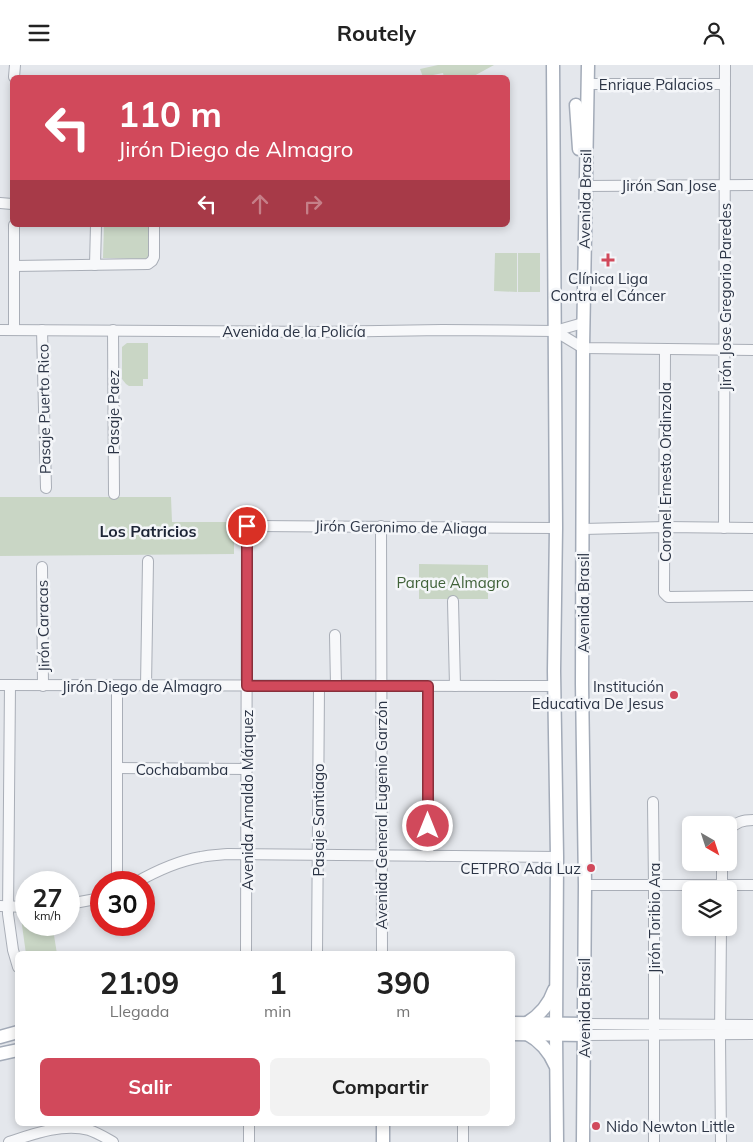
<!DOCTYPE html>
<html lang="es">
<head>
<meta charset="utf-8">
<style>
	body { margin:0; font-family:Mulish,sans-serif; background:#f2f2f2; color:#222; height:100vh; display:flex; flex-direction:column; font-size:19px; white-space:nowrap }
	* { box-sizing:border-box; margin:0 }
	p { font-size:16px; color:#767676 }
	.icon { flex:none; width:28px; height:28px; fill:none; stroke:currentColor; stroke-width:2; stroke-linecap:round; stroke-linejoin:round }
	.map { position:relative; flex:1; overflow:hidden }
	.details { position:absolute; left:15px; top:886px; width:500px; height:175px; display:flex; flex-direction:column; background:#fff; border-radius:8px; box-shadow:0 2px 8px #0003 }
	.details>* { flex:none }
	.guide { position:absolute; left:10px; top:10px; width:500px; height:152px; border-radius:8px; box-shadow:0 2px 8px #0003; background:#d1495b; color:#fff; overflow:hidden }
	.needle { width:32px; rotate:141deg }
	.tools { position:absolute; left:682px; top:751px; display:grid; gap:10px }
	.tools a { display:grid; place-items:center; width:55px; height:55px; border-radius:8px; background:#fff; box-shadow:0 2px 8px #0003; font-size:25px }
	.speed { position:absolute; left:15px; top:806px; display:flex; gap:10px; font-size:25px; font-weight:700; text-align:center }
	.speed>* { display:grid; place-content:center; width:65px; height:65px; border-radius:50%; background:#fff; box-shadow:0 2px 8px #0003; line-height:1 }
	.speed small { font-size:12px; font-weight:400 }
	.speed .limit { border:8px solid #d22; background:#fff; color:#111 }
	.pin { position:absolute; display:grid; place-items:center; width:42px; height:42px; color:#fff; margin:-21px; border:2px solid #fff; border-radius:50%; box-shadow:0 1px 5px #0007 }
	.me { position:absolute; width:55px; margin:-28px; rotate:0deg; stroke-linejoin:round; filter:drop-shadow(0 0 4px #0008) }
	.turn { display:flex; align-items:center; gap:18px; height:105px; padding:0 25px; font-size:22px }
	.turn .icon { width:65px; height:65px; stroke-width:2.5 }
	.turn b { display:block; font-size:35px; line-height:42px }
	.lanes { display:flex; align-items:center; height:48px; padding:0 25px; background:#0003; justify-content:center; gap:25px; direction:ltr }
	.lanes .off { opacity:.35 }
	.eta { display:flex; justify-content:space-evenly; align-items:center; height:85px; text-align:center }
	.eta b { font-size:30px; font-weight:700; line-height:35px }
	.cta { display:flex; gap:10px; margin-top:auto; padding:10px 25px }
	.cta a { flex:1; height:58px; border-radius:8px; background:#d1495b; color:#fff; font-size:20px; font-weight:700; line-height:58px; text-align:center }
	.cta a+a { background:#f2f2f2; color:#222 }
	header { display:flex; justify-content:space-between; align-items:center; height:65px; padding:0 25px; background:#fff; font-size:22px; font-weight:700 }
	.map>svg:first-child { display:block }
	.green { fill:#c9d6c5 }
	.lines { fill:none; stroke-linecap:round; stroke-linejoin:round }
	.minor-casing { stroke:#a9aeb7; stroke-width:12 }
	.major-casing { stroke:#a3abb8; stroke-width:15 }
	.minor { stroke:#f7f8fa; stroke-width:10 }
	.major { stroke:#fff; stroke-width:12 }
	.route-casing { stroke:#882f3b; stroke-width:12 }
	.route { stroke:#d1495b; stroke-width:9 }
	.poi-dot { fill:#d1495b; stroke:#f4f6f9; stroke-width:2 }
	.labels { text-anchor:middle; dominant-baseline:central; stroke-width:5; stroke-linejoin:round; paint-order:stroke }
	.street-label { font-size:15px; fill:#2b3445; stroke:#f4f6f9 }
	.poi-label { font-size:15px; fill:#2b3445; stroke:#f4f6f9; text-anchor:end }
	.park-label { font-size:15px; fill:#3f6138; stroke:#f4f6f9 }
	.neighbourhood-label { font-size:16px; font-weight:bold; fill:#1d2536; stroke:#f4f6f9 }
</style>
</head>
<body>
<header><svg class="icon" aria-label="menu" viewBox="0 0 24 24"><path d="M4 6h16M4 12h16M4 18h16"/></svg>Routely<svg class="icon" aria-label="person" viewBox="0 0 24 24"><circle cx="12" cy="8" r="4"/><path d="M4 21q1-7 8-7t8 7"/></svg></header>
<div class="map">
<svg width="753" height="1077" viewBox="0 0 753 1077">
	<rect width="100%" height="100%" fill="#e4e7ec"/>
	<g class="green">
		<polygon points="438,0 494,0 472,12 444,12 443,8 423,12 420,4"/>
		<polygon points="104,160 150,160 149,194 103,193"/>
		<polygon points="495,188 517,188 517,227 494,226"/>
		<rect x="518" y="188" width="22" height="39"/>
		<polygon points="127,278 148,278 148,314 143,314 143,321 129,321 126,319 122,314 122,282"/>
		<polygon points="0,432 171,432 172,457 234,457 234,489 0,491"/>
		<polygon points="419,499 488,500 488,534 419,534"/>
		<polygon points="21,853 26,853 26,860 68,860 68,862 53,864 57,889 26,889"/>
	</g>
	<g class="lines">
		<defs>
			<g id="minor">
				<polyline points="14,12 15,0"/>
				<polyline points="588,19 725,19"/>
				<polyline points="585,121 753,120"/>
				<polyline points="0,138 12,139"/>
				<polyline points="95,200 96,160"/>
				<polyline points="14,201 148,199 152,196 154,192 154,160"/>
				<polyline points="14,264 14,160"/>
				<polyline points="0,265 316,267 442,265 555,266 583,283 753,285"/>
				<polyline points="42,265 46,423"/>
				<polyline points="113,265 114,429"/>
				<polyline points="555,266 583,258"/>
				<polyline points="665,284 664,528 668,532 753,531"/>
				<polyline points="381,461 382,889"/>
				<polyline points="724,463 725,0"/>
				<polyline points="583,464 665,462 753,463"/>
				<polyline points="42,502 43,621"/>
				<polyline points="453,536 455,621"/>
				<polyline points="335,570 336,621"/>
				<polyline points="0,620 554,621"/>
				<polyline points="10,620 8,849 13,885 18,902"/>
				<polyline points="117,621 117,818"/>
				<polyline points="146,621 148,496"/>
				<polyline points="117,703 247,704"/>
				<polyline points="653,737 654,820 654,1077"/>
				<path d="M 729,765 C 736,757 743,755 753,755"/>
				<polyline points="428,791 428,621"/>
				<path d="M 135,818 C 156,806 178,796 201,792 C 210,790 219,790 228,789 L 557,792"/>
				<polyline points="585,820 753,820"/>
				<polyline points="722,825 722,798"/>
				<polyline points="69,839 101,833"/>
				<polyline points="0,841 26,842"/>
				<polyline points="721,862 720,970 721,1077"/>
				<polyline points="246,889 247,461 556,463"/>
				<polyline points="317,889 319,621"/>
				<polyline points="585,959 753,960"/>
				<polyline points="585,970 753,969"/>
				<polyline points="463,1059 463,1077"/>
				<path d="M 9,1077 C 33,1069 63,1058 89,1065 C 98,1068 106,1073 113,1077"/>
				<polyline points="249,1077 249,1059"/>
			</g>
			<g id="major">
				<polyline points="553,0 556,463 554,606 557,792 556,969 557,1077"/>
				<polyline points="576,40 579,84"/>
				<polyline points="512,958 585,959"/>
				<path d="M 527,958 C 540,950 549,940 554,925"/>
				<polyline points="512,969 585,970"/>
				<path d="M 527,969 C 540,976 549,986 555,1000"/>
				<polyline points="0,972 18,967"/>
				<polyline points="0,989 18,985"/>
				<polyline points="383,1077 383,1059"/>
				<polyline points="583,1077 585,820 582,619 583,283 588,0"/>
			</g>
		</defs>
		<use href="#minor" class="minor-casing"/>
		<use href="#major" class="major-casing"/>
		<use href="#minor" class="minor"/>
		<use href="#major" class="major"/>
	</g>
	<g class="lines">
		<defs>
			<polyline id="route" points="247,461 247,621 428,621 428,761"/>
		</defs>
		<use href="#route" class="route-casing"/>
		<use href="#route" class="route"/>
	</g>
	<g class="poi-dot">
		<path d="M605.5 187.5h5v5h5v5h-5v5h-5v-5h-5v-5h5z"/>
		<circle cx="674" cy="630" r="5"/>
		<circle cx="591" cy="803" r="5"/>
		<circle cx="596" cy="1061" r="5"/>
	</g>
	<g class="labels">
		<g class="street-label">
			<text x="656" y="19">Enrique Palacios</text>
			<text x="669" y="120">Jirón San Jose</text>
			<text transform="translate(585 134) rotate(-89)">Avenida Brasil</text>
			<text transform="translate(725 232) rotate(-90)">Jirón Jose Gregorio Paredes</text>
			<text x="294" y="266">Avenida de la Policía</text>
			<text transform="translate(44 344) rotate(-91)">Pasaje Puerto Rico</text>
			<text transform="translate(113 347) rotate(-90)">Pasaje Paez</text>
			<text transform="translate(665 407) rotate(-90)">Coronel Ernesto Ordinzola</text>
			<text transform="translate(401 462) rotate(1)">Jirón Geronimo de Aliaga</text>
			<text transform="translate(583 538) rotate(-90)">Avenida Brasil</text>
			<text transform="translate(43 561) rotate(-91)">Jirón Caracas</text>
			<text x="142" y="621">Jirón Diego de Almagro</text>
			<text x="182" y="704">Cochabamba</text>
			<text transform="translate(247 735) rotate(-90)">Avenida Arnaldo Márquez</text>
			<text transform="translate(381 750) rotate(-90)">Avenida General Eugenio Garzón</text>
			<text transform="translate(318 755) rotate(-90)">Pasaje Santiago</text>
			<text transform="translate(654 853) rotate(-90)">Jirón Toribio Ara</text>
			<text transform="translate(584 943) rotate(-90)">Avenida Brasil</text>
		</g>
		<g class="poi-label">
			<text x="608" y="213" text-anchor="middle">Clínica Liga<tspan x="608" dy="17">Contra el Cáncer</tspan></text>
			<text x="664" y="621">Institución<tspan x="664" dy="17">Educativa De Jesus</tspan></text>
			<text x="581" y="803">CETPRO Ada Luz</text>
			<text x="606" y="1061" text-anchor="start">Nido Newton Little</text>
		</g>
		<g class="park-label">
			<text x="453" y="517">Parque Almagro</text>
		</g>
		<g class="neighbourhood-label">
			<text x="148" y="466">Los Patricios</text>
		</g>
	</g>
</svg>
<div class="tools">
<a><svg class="needle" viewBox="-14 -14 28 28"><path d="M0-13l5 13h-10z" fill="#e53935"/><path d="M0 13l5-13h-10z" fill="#767676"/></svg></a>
<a><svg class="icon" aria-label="layers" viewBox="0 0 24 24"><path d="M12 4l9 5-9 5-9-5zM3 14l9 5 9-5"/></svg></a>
</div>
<div class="speed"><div>27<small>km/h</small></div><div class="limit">30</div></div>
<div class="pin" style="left:247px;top:461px;background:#d93025"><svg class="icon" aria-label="arrive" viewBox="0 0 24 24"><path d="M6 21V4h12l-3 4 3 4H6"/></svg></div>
<svg class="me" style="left:428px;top:761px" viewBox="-20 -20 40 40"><circle r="17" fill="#d1495b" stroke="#fff" stroke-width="3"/><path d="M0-11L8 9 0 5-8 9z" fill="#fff"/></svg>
<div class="guide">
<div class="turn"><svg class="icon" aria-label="left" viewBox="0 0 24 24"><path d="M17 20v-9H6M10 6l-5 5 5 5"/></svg><div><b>110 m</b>Jirón Diego de Almagro</div></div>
<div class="lanes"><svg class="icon" aria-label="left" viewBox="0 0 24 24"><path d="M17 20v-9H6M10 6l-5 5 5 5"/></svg><svg class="icon off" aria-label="ahead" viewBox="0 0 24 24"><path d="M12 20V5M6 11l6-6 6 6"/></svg><svg class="icon off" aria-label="right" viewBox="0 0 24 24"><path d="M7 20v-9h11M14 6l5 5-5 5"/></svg></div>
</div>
<section class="details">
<div class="eta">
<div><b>21:09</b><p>Llegada</p></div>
<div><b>1</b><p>min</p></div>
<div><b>390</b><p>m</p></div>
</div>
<div class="cta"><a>Salir</a><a>Compartir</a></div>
</section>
</div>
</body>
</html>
